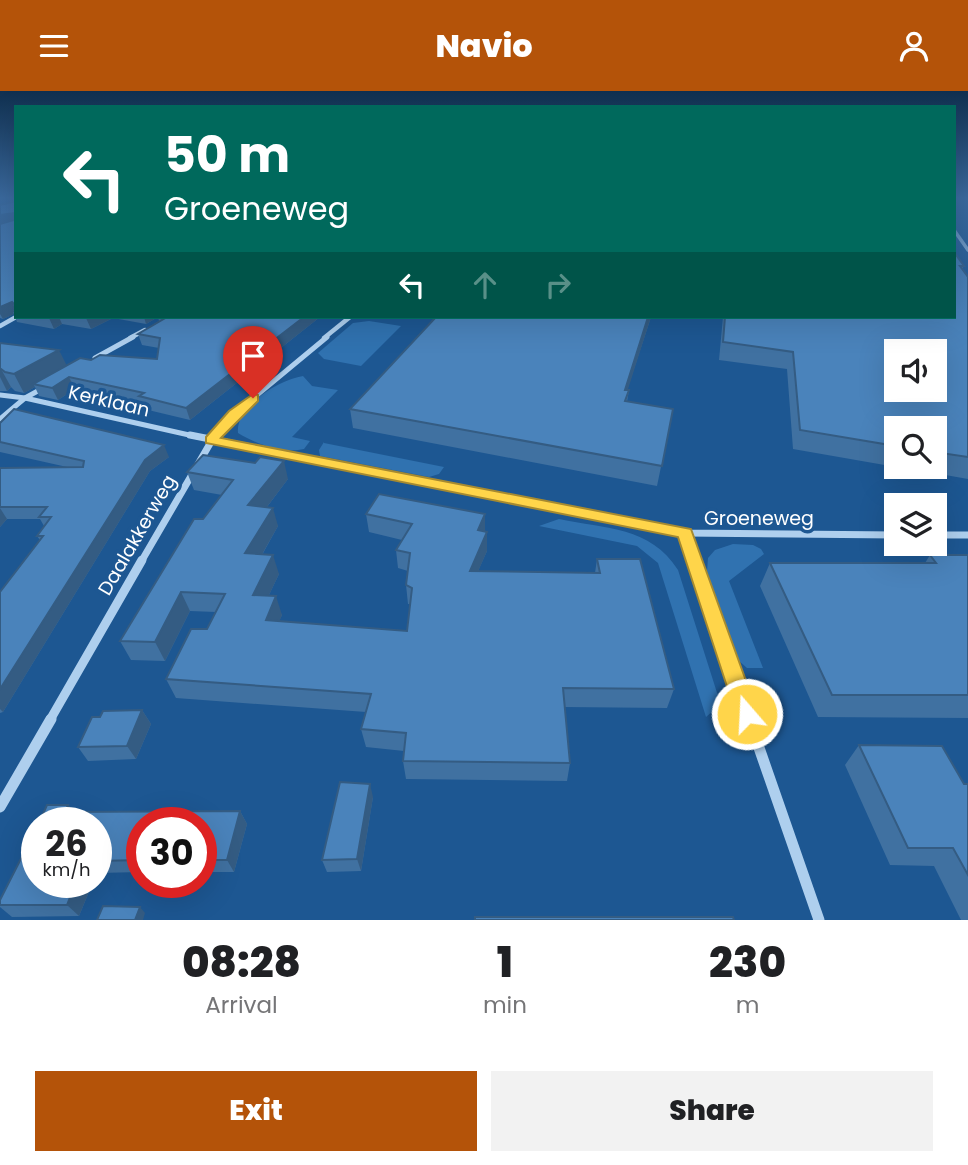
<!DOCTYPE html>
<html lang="en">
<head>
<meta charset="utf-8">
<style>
	body { margin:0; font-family:Poppins,sans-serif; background:#f2f2f2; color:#202124; height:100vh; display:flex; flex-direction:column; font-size:26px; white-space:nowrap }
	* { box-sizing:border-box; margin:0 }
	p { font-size:23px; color:#757577 }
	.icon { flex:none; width:38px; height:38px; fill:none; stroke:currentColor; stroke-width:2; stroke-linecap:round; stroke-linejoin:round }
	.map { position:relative; height:829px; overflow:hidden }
	.side { display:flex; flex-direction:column; background:#fff; flex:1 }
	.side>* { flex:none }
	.guide { position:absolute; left:14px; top:14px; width:942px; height:214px; border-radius:0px; box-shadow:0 7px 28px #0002; background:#00695c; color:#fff; overflow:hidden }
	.buttons { position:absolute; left:884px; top:248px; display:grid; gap:14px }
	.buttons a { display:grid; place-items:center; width:63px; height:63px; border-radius:0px; background:#fff; box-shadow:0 7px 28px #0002; font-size:35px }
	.speed { position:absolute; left:21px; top:716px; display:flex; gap:14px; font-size:35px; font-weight:700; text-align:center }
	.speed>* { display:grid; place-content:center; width:91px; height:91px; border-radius:50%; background:#fff; box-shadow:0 7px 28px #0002; line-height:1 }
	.speed small { font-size:18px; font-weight:400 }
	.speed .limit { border:10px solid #d22; background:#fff; color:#111 }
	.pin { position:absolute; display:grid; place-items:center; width:60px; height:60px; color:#fff; margin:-72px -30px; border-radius:50% 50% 50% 0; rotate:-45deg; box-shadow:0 0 7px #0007 }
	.pin .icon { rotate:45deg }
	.me { position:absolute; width:77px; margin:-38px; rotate:341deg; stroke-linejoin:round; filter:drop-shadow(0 0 5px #0008) }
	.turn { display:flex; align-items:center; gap:24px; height:147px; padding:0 35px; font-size:32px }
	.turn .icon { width:91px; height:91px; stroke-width:2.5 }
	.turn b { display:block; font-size:49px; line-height:60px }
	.lanes { display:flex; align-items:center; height:66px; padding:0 35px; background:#0003; justify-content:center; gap:35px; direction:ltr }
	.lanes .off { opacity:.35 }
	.eta { display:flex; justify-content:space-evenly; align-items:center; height:119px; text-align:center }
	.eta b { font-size:42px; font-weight:800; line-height:49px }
	.button { display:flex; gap:14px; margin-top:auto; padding:14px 35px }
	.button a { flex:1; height:80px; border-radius:0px; background:#b45309; color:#fff; font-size:28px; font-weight:800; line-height:80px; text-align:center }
	.button a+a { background:#f2f2f2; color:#202124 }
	header { display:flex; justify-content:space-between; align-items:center; height:91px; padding:0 35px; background:#b45309; color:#fff; font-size:32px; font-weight:800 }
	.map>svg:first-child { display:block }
	.green { fill:#3072b0 }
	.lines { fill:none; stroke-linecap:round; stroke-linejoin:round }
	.street-far5 { stroke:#aecfee; stroke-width:3.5 }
	.street-far4 { stroke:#aecfee; stroke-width:4.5 }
	.street-far3 { stroke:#aecfee; stroke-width:5 }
	.street-far2 { stroke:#aecfee; stroke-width:7 }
	.street-far1 { stroke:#aecfee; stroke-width:9 }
	.street { stroke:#aecfee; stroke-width:11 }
	.wall { fill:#4071a1 }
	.shaded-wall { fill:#345c83 }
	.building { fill:#4a83bb; stroke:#345c83; stroke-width:2; fill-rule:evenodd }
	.route { fill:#ffd54a; stroke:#a68a30; stroke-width:2 }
	.labels { text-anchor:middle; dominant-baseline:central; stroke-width:7; stroke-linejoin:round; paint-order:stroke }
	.street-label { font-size:19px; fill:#fff; stroke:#1d5792 }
</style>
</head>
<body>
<header><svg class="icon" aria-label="menu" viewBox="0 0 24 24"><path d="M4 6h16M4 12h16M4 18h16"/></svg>Navio<svg class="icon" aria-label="person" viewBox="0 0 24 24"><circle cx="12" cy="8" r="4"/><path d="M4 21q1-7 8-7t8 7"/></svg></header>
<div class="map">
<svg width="968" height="829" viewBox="0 0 968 829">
	<rect width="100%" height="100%" fill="#1d5792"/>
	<g class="green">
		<polygon points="369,230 401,235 361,275 324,268 318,262 353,232"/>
		<path d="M 303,285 L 312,295 L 338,299 L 292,346 L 310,350 L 304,358 C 283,363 256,353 238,342 C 235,315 279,289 303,285 Z"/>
		<polygon points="324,351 324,352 444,376 439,383 429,386 320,365 319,359"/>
		<path d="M 559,428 C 606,438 650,435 678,479 L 719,608 L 714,619 L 706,626 L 658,472 L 637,455 L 539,435 Z"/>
		<polygon points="733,453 753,454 761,458 764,463 729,490 763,577 747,577 738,569 707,480 708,467 715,459"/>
	</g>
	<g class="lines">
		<polyline class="street-far5" points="954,139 968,159"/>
		<g class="street-far4">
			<polyline points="0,235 16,226"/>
			<polyline points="130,247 145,239"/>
			<polyline points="324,247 350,226"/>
		</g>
		<g class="street-far3">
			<polyline points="95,267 133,246"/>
			<polyline points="0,304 25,307 198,346"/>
			<polyline points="0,328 25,307 45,296"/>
			<polyline points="214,346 234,323 327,246"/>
		</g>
		<g class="street-far2">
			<polyline points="190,344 685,442 896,444"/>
			<polyline points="685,442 695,471"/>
			<polyline points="934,444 968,444"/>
			<polyline points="141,471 215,344"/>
		</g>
		<g class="street-far1">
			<polyline points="694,469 750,629"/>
			<polyline points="50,629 142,469"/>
		</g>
		<g class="street">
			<polyline points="749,628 819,829"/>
			<polyline points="0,716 51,628"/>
		</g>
	</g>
	<g class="wall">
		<polygon points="16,110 16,226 320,226 190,329 144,318 142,313 75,298 58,309 39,305 35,296 24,302 15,300 11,296 7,300 0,300 0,252 67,275 91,269 157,268 159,257 142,254 138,243 159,230 158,226 146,233 113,227 91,238 62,233 54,238 17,231 14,223 3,228 0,227 0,114"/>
		<polygon points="954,161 964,175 962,178 968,186 968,388 900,376 934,376 934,338 896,338 896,376 793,358 787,278 719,269 723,226 954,226"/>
		<polygon points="436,226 651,226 627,299 629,299 627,311 673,318 657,395 353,337 350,318"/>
		<polygon points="0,332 169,366 150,380 3,621 0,622 0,501 40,449 37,445 44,435 40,428 7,428 0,436 0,377 67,376 0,361"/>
		<polygon points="187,381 288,388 267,416 278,435 262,464 279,483 269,504 282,524 279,530 407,540 410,513 408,513 406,494 408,480 398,477 396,459 402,449 369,441 366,423 487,441 487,460 478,480 595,482 597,468 674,598 667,617 564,616 570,672 567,690 406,688 403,670 404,660 366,656 361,638 366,621 176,607 166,588 207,538 216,521 190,520 165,570 131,569 120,550 203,428 222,404 194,399"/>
		<polygon points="930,464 968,464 968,627 818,626 760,495 770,472 925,472"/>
		<polygon points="142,619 151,633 136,668 88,670 78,656 100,626"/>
		<polygon points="859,654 964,693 968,693 968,829 961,829 934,775 890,774 845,674"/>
		<polygon points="373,706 361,780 327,781 322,769"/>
		<polygon points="68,714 74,721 240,720 247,733 234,781 201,781 201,732 142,732 142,781 97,782 96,783 96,732 39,732"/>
		<polygon points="93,791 79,825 12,826 0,816 0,809"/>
	</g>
	<g class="shaded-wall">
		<polygon points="14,122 16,125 16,130 0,134 0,124"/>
		<polygon points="12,211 16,219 12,220 14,223 3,228 0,223 0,216"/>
		<polygon points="51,226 59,226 62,233 54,238 49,227"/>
		<polygon points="90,226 113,226 113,227 91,238 86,227"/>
		<polygon points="144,226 158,226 146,233"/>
		<polygon points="304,226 320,226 190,329 186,317"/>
		<polygon points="648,226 651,226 622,317 625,299"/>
		<polygon points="59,259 68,277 33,293 35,296 24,302 14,283"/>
		<polygon points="0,278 1,278 11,296 7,300 0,286"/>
		<polygon points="69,286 75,298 58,309 52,297"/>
		<polygon points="164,354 169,366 150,380 3,621 0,618 0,598 145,369"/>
		<polygon points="284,370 288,388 254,433 248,414"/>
		<polygon points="0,417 7,428 0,436"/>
		<polygon points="273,417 278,435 252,481 245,462"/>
		<polygon points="485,423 485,442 478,439"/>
		<polygon points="487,441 487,460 470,499 470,480"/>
		<polygon points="273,464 279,483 260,523 253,504"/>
		<polygon points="181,501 190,520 165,570 155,551"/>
		<polygon points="276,505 282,524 272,548 266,529"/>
		<polygon points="142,619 151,633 136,668 127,655"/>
		<polygon points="370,693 373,706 361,780 357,768"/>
		<polygon points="68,714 80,727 65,721"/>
		<polygon points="240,720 247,733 234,781 227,769"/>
		<polygon points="76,791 93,791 79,825 67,814"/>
		<polygon points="140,816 145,822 143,829 135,829"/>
	</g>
	<g class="building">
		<polygon points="16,110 16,124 14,122 0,124 0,114"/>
		<polygon points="16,126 16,221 12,220 16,215 12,211 0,216 0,133 14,129"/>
		<path d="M 954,161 L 964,175 L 960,175 L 968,186 L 968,366 L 934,361 L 934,338 L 896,338 L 896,355 L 800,339 L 793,261 L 723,251 L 725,226 L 954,226 ZM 896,261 L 934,261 L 934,299 L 896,299 Z"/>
		<polygon points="165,226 304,226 186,317 139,305 144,302 69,286 52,297 33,293 80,267 91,269 100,264 157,268 160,247 138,243 167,226"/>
		<polygon points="436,226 648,226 625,299 629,299 625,310 673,318 662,375 350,318"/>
		<polygon points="0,252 59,259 14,283 5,281 1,278 0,278"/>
		<polygon points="14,318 164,354 145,369 0,598 0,501 43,445 37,445 51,426 39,426 47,416 0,416 0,377 83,376 84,370 0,351 0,332"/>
		<polygon points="203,364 255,372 260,366 284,370 248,414 273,417 245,462 273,464 253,504 276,505 266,529 407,540 412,497 406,494 410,462 396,459 412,433 366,423 379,403 485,423 478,439 487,441 470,480 600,482 597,468 640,468 674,598 563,597 570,672 403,670 406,642 361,638 371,603 166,588 191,538 207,538 225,503 181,501 155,551 120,550 194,428 203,428 233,389 187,381"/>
		<polygon points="930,464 968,464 968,604 832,604 770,472 936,472"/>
		<polygon points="142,619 127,655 78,656 92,626 100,626 103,620"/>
		<polygon points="859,654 942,655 964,693 968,693 968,784 953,757 908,757"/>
		<polygon points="340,691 370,693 357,768 322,769"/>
		<polygon points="47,714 68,714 65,721 240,720 227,769 201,769 201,732 142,732 142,769 96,770 96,732 39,732"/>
		<polygon points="37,736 37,791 76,791 67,814 0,814 0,809"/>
		<polygon points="103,815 140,816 135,829 97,829"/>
		<polygon points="475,826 733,826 734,829 475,829"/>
	</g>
	<linearGradient id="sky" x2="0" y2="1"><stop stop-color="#103050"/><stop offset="0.48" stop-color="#3a699d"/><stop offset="1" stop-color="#3a699d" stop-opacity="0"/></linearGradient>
	<rect width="968" height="223" fill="url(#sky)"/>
	<polygon class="route" points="253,303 258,304 258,310 221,347 691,438 758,623 755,630 747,632 739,630 736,623 678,446 206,352 206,346 229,320"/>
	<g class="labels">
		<g class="street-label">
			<text transform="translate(109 310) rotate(13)">Kerklaan</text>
			<text x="759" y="427">Groeneweg</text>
			<text transform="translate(137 444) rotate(-60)">Daalakkerweg</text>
		</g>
	</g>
</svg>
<div class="buttons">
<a><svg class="icon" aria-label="sound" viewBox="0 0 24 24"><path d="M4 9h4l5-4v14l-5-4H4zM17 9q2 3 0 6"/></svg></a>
<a><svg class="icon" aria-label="search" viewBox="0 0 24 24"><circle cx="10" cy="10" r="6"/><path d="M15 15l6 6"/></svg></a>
<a><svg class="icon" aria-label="layers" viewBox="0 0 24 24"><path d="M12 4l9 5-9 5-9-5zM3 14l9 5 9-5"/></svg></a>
</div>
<div class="speed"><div>26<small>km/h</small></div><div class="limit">30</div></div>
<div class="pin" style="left:253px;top:307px;background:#d93025"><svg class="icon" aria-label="arrive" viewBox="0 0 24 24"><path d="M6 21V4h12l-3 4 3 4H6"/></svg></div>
<svg class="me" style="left:747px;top:623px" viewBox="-20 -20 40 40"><circle r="17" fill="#ffd54a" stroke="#fff" stroke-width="3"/><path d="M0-11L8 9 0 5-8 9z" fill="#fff"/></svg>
<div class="guide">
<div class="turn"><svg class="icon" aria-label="left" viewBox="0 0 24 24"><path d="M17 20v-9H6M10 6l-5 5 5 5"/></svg><div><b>50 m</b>Groeneweg</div></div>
<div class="lanes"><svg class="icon" aria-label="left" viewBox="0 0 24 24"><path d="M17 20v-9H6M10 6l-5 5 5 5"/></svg><svg class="icon off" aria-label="ahead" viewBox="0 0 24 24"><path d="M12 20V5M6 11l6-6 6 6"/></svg><svg class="icon off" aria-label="right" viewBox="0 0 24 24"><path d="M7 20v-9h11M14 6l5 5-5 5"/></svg></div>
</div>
</div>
<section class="side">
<div class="eta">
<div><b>08:28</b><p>Arrival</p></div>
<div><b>1</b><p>min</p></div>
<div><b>230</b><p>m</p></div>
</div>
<div class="button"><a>Exit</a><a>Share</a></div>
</section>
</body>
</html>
